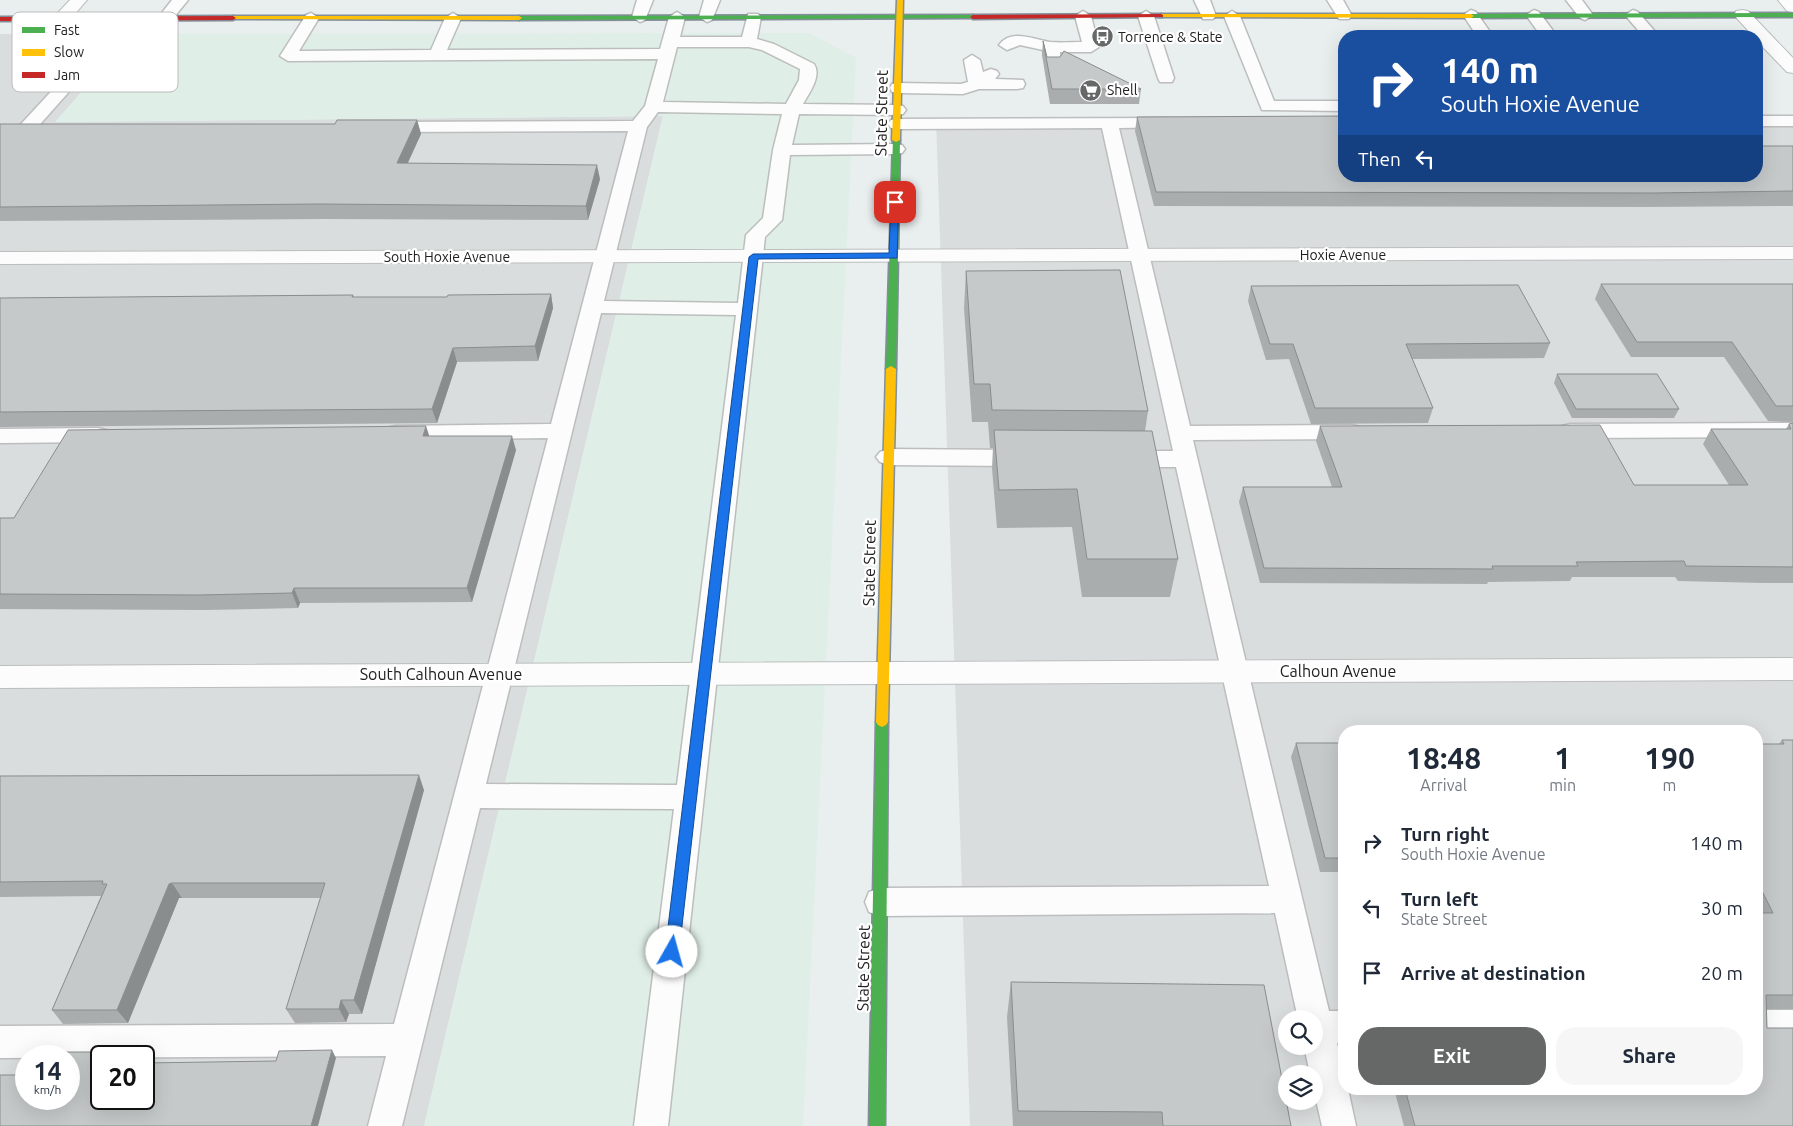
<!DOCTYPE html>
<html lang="en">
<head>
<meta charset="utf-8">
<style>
	body { margin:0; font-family:Ubuntu,sans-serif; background:#f6f6f7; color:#1f2937; height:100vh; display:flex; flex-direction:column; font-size:19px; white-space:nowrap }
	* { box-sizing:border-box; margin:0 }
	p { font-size:16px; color:#747a83 }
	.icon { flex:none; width:28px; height:28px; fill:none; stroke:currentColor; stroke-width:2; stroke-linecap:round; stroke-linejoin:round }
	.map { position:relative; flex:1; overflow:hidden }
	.panel { position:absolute; left:1338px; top:725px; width:425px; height:370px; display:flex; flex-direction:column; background:#fff; border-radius:20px; box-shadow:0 5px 20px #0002 }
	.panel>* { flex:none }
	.hud { position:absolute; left:1338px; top:30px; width:425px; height:152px; border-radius:20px; box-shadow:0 5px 20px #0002; background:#1a4fa0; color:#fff; overflow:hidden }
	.buttons { position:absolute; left:1278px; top:1010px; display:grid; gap:10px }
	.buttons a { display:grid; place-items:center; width:45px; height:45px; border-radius:50%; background:#fff; box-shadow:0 5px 20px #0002; font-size:25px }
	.speed { position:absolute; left:15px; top:1045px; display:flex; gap:10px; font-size:25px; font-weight:700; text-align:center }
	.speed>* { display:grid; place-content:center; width:65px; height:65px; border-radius:50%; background:#fff; box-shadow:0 5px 20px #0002; line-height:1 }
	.speed small { font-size:12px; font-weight:400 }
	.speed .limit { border:2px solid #111; border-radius:8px; background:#fff; color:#111 }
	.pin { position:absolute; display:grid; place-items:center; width:42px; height:42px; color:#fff; margin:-21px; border-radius:10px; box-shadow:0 2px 8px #0006 }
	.me { position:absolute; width:55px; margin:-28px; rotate:7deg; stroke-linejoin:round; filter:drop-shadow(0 0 4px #0008) }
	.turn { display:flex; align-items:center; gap:18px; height:105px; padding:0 20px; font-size:22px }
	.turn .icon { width:65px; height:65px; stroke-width:2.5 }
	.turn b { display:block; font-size:35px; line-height:42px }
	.then { display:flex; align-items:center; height:48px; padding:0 20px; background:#0003; gap:10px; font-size:19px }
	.eta { display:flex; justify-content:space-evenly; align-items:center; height:85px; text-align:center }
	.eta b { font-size:30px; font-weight:600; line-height:35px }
	.cta { display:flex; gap:10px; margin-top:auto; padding:10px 20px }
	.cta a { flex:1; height:58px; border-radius:20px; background:#666868; color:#fff; font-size:20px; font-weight:600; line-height:58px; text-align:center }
	.cta a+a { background:#f6f6f7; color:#1f2937 }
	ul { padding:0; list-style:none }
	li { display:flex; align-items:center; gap:15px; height:65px; padding:0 20px }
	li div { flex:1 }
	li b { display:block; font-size:19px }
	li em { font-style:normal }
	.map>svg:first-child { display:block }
	.residential { fill:#dadddd; fill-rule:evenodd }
	.commercial { fill:#dfefe7 }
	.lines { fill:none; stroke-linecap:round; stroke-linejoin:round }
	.lane-casing { stroke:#bcbebe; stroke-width:3 }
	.street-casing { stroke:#bcbebe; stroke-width:2 }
	.fast-casing { stroke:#828e98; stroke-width:3 }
	.slow-casing { stroke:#828e98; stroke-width:3 }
	.jam-casing { stroke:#828e98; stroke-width:3 }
	.lane { fill:#fcfcfc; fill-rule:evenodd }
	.street { fill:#fcfcfc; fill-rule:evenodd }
	.fast { fill:#4caf50; fill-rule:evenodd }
	.slow { fill:#ffc107; fill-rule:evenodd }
	.jam { fill:#c62828; fill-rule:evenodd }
	.wall { fill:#a9adad }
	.shaded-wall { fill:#8a8d8d }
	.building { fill:#c5c9c9; stroke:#8a8d8d }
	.route { fill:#1a73e8; stroke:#114b97 }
	.labels { text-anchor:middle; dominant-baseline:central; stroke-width:4.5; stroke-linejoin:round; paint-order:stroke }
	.far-poi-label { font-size:14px; fill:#202020; stroke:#fff; text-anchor:start }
	.far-street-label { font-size:14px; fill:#202020; stroke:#fff }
	.street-label { font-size:16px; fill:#202020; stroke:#fff }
	.key { fill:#fff; stroke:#bcbcbc; stroke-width:1 }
	.key-label { font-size:14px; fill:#202020 }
</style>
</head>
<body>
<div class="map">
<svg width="1793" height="1126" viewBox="0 0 1793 1126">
	<rect width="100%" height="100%" fill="#e9eeee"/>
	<g class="residential">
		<path d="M 0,34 L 132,34 L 56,122 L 663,116 L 424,1126 L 0,1126 ZM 26,1056 L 69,1056 L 69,1099 L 26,1099 ZM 101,1056 L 144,1056 L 144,1099 L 101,1099 Z"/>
		<path d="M 1756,116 L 1793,116 L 1793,1126 L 970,1126 L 936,118 L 1344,117 L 1344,176 L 1756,176 ZM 1344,731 L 1756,731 L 1756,1089 L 1344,1089 ZM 1286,1019 L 1314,1019 L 1314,1046 L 1286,1046 ZM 1286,1074 L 1314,1074 L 1314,1101 L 1286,1101 Z"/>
	</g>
	<polygon class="commercial" points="809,33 856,58 803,1126 424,1126 663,116 55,122 132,34"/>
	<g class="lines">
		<defs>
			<g id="lane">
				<polygon points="172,0 188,0 170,22 160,22 157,19"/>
				<polygon points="637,0 653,0 645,20 640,22 632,17"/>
				<polygon points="704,0 720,0 712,20 707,22 699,17"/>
				<polygon points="1194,0 1210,0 1216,16 1213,19 1203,19"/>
				<polygon points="1327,0 1343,0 1352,16 1349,19 1339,19"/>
				<polygon points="1566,0 1582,0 1593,15 1585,20 1580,18"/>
				<polygon points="1471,10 1476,12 1493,36 1477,36 1463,15"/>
				<polygon points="1534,10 1539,12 1557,36 1541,36 1526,15"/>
				<polygon points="1633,10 1638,12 1659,36 1643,36 1625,15"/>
				<path d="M 1083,11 L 1091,16 L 1099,47 L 1091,52 L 1060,52 L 1061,67 L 1059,70 L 1047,70 L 1043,50 L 1020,45 L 1007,50 L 999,45 C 1011,28 1035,40 1050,42 C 1061,43 1072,42 1082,42 L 1075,16 Z"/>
				<polygon points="1146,11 1154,16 1174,78 1172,82 1160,82 1158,78 1138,16"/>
				<polygon points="1232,11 1240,16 1274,101 1344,101 1344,111 1262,110 1224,16"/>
				<path d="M 677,12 L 685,17 L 680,37 L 742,37 L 748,14 L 758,14 L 761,17 L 757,39 L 774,44 L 814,64 C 822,76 809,93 803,104 L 897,105 L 903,106 L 906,110 L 903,114 L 897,115 L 799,114 L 792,145 L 896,144 L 902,145 L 905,149 L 902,153 L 896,154 L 790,155 L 782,220 L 765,237 L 668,1126 L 634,1126 L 674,809 L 480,808 L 402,1126 L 368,1126 L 386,1056 L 0,1058 L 0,1026 L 394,1024 L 548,438 L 395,440 L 387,438 L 384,433 L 387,428 L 395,426 L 551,424 L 628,131 L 385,132 L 379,131 L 376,127 L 379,123 L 385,122 L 633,121 L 645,106 L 658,59 L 288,61 L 280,56 L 306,15 L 311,13 L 319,18 L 299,51 L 431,50 L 445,18 L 453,13 L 461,18 L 447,50 L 660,49 L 669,17 ZM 677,47 L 749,47 L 762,50 L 800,69 L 799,80 L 786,104 L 663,102 ZM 658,112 L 782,114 L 773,150 L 763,218 L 746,235 L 738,303 L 604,301 L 647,127 ZM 601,313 L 736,315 L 677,785 L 486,784 Z"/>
				<polygon points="126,14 134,19 131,22 34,131 22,131 19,127 22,123 121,16"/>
				<polygon points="972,55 980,60 983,72 991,69 997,71 999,74 995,79 1023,80 1025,84 1023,88 1017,89 979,89 963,94 898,93 892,92 890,88 892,84 898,83 961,84 968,82 964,60"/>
				<rect x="1756" y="116" width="37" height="10"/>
				<polygon points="1169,118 1175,119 1178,123 1175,127 1119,128 1190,426 1352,425 1360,427 1363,432 1360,437 1352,439 1193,440 1329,1011 1344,1011 1344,1043 1337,1043 1344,1073 1344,1089 1348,1089 1356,1126 1322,1126 1314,1091 1314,1074 1310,1074 1304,1046 1314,1046 1314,1019 1298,1019 1275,913 880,916 869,912 865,902 869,892 880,888 1269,886 1176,467 1123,467 1115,464 1111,459 1115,454 1123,451 1173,451 1102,128 897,129 891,128 888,124 891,120 897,119"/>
				<polygon points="1793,423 1793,437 1570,438 1562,436 1559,431 1562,426 1570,424"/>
				<polygon points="98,428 106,430 109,435 106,440 98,442 0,443 0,429"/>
				<polygon points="888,449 1026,450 1034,453 1038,458 1034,463 1026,466 888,465 880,462 876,457 880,452"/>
				<rect x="1756" y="1010" width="37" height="30"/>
			</g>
			<g id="street">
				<polygon points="70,0 87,0 67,23 55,23 52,19"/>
				<polygon points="1778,0 1793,0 1793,12 1787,11"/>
				<polygon points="1742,10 1748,11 1793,58 1793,73 1787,72 1756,40 1756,36 1753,36 1734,15 1736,11"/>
				<polygon points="1793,247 1793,259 0,264 0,252"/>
				<polygon points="1793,658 1793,680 0,688 0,666"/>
			</g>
			<g id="fast">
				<polygon points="1793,13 1793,17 1471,18 1468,16 1471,14"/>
				<polygon points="973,15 976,17 975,18 519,20 516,18 519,16"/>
				<polygon points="893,138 900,140 896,369 891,372 886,369"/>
				<polygon points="882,717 886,719 888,722 885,1126 869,1126 876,722 878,719"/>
			</g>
			<g id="slow">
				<polygon points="897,0 903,0 900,140 896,142 892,140"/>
				<polygon points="1161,14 1471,14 1474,16 1471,18 1159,17 1159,15"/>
				<polygon points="233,16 519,16 522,18 519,20 231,19 231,17"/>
				<polygon points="891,366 896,369 888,722 886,725 882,727 878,725 876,722 886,369"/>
			</g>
			<g id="jam">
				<polygon points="1161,14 1163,15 1163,17 973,19 970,17 973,15"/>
				<polygon points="0,17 233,16 236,18 233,20 0,21"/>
			</g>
		</defs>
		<use href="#lane" class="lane-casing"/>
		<use href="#street" class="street-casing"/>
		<use href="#fast" class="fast-casing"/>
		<use href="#slow" class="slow-casing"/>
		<use href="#jam" class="jam-casing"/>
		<use href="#lane" class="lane"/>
		<use href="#street" class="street"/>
		<use href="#fast" class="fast"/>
		<use href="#slow" class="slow"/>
		<use href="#jam" class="jam"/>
	</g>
	<g class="wall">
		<polygon points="1043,41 1047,57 1141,89 1139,104 1050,104 1042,55"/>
		<polygon points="1137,117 1759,146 1793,146 1793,206 1647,207 1154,206 1135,131"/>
		<polygon points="417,120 421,134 408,163 600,179 588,220 323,219 0,221 0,124 335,124"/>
		<polygon points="966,271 1148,411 1145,431 1178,559 1170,597 1082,597 1072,527 997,528 992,468 993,448 990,448 988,422 972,422 964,308"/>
		<polygon points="1601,284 1793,284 1793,422 1768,421 1724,357 1631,357 1595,299"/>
		<polygon points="1251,286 1550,343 1544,358 1412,359 1433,408 1428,423 1311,424 1289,359 1266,360 1248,301"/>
		<polygon points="551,294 553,308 538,361 457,362 437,423 0,427 0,298 353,295 354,297 447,297"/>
		<polygon points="1557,374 1679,409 1674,418 1572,418 1554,383"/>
		<polygon points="1793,423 1793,583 1764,583 1678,581 1675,577 1572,577 1570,581 1488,582 1487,584 1260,583 1239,502 1243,487 1332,487 1316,441 1320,426 1634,485 1729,485 1703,444 1711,429 1786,429 1789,424"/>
		<polygon points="429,436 516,450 472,602 300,603 298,608 206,610 0,609 0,518 14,518"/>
		<polygon points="1782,740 1793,740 1793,1009 1766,1009 1767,1028 1793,1126 1404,1126 1394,1089 1756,1089 1756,744 1779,744"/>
		<polygon points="1296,743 1344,743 1344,872 1320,872 1291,757"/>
		<polygon points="0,776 424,790 362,1014 349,1014 346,1022 295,1023 286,1009 321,898 179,898 128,1023 63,1024 52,1010 101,896 0,897"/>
		<polygon points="1011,982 1291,1126 1013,1126 1007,1017"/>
	</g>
	<g class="shaded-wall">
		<polygon points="417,120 421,134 401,177 397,163"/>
		<polygon points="597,165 600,179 588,220 586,206"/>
		<polygon points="551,294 553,308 538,361 535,346"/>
		<polygon points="453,348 457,362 437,423 432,409"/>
		<polygon points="426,426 431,441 423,436"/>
		<polygon points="512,436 516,450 472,602 467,588"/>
		<polygon points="294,588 300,603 298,608 292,593"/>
		<polygon points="419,775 424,790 362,1014 354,1000"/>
		<polygon points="172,883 182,898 179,898 128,1023 117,1010 169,884"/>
		<polygon points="341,1000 349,1014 346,1022 339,1009"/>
		<polygon points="332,1050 336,1058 318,1126 311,1126"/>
		<polygon points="107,1052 111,1056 105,1056"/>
	</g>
	<g class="building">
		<polygon points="1043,41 1047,57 1060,57 1064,51 1141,89 1052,89"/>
		<polygon points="1344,116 1344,176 1756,176 1756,143 1759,146 1793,146 1793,191 1654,193 1156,192 1137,117"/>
		<polygon points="337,120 417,120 397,163 597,165 586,206 319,204 0,207 0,124 335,124"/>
		<polygon points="1120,270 1148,411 992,410 990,384 974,384 966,271"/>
		<polygon points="1601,284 1793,284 1793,406 1776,406 1732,342 1637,342"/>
		<polygon points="1518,285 1550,343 1406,344 1433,408 1315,408 1293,344 1270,344 1251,286"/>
		<polygon points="551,294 535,346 453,348 432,409 0,412 0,298 353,295 352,297 447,297 448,295"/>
		<polygon points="1557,374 1657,374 1679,409 1576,409"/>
		<polygon points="1793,423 1793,567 1686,566 1684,561 1576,562 1578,566 1492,566 1493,569 1264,568 1243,487 1342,487 1320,426 1600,425 1634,485 1748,485 1711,429 1791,429 1789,424"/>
		<polygon points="426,426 423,436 512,436 467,588 294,588 292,593 199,595 0,594 0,518 14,518 68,430"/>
		<polygon points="994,430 1152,431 1178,559 1087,559 1077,489 999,490"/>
		<polygon points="1782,740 1793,740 1793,995 1766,995 1767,1028 1793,1028 1793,1126 1415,1126 1405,1089 1756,1089 1756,913 1773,913 1756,879 1756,744 1784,744"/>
		<polygon points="1296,743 1344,743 1344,858 1325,858"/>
		<polygon points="419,775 354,1000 341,1000 339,1009 286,1009 325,883 172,883 169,884 117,1010 52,1010 107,884 102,884 103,881 0,882 0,776"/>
		<polygon points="1011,982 1264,985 1291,1126 1163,1126 1162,1112 1018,1111"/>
		<polygon points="332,1050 311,1126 0,1126 0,1075 26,1075 26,1099 69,1099 69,1056 39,1056 41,1052 107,1052 105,1056 101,1056 101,1099 144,1099 144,1063 276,1061 279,1051"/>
	</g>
	<polygon class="route" points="895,200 899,202 897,258 758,259 679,952 677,956 672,958 667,956 665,952 749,257 753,254 889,253 891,202"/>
	<defs>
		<symbol id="bus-disc" viewBox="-11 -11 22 22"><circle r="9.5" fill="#666868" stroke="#fff"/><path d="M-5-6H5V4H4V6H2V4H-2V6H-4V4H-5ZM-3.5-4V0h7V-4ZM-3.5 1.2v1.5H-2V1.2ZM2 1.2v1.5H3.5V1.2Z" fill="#fff"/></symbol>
		<symbol id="supermarket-disc" viewBox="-11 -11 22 22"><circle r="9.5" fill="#666868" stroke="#fff"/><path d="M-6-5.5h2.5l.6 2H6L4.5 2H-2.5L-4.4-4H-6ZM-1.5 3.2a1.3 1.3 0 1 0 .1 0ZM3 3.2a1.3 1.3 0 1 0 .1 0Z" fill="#fff"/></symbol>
	</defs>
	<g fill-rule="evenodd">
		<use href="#bus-disc" x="1090" y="24" width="25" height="25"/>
		<use href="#supermarket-disc" x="1078" y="78" width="25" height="25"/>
	</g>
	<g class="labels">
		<g class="far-poi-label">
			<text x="1118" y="37">Torrence &amp; State</text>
			<text x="1107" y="90">Shell</text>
		</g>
		<g class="far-street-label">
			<text x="1343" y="255">Hoxie Avenue</text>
			<text x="447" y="257">South Hoxie Avenue</text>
		</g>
		<g class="street-label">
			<text transform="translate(881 113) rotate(-89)">State Street</text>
			<text transform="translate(869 563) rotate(-89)">State Street</text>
			<text x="1338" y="671">Calhoun Avenue</text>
			<text x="441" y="674">South Calhoun Avenue</text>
			<text transform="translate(863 968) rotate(-89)">State Street</text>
		</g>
	</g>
	<rect x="12" y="12" width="166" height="80" rx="8" class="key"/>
	<rect x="22" y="27" width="23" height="6" fill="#4caf50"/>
	<rect x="22" y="49" width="23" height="7" fill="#ffc107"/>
	<rect x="22" y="72" width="23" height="6" fill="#c62828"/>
	<g class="key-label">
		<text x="54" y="35">Fast</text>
		<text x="54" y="57">Slow</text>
		<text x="54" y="80">Jam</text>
	</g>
</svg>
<div class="buttons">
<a><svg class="icon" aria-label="search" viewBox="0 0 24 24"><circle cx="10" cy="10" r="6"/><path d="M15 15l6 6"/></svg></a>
<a><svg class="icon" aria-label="layers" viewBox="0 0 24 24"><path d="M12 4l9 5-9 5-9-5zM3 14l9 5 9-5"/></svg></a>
</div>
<div class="speed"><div>14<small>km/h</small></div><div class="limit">20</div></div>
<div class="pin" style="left:895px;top:202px;background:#d93025"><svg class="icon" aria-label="arrive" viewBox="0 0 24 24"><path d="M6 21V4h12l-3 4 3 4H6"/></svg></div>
<svg class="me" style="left:672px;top:952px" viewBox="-20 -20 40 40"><circle r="19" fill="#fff"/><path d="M0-13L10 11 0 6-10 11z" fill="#1a73e8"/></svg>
<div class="hud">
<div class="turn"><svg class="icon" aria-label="right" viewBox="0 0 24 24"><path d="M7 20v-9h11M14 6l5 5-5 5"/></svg><div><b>140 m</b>South Hoxie Avenue</div></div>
<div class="then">Then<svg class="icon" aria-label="left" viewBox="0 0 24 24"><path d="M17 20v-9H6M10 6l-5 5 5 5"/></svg></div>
</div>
<section class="panel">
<div class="eta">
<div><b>18:48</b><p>Arrival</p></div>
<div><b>1</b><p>min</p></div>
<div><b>190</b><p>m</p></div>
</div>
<ul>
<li><svg class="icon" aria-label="right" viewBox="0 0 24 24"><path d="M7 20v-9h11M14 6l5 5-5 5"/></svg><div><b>Turn right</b><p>South Hoxie Avenue</p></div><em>140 m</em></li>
<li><svg class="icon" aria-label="left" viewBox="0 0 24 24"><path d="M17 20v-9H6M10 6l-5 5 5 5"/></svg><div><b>Turn left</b><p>State Street</p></div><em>30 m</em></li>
<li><svg class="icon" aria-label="arrive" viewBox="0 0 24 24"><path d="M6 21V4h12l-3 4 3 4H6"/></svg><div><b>Arrive at destination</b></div><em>20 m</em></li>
</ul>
<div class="cta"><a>Exit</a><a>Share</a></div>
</section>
</div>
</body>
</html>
